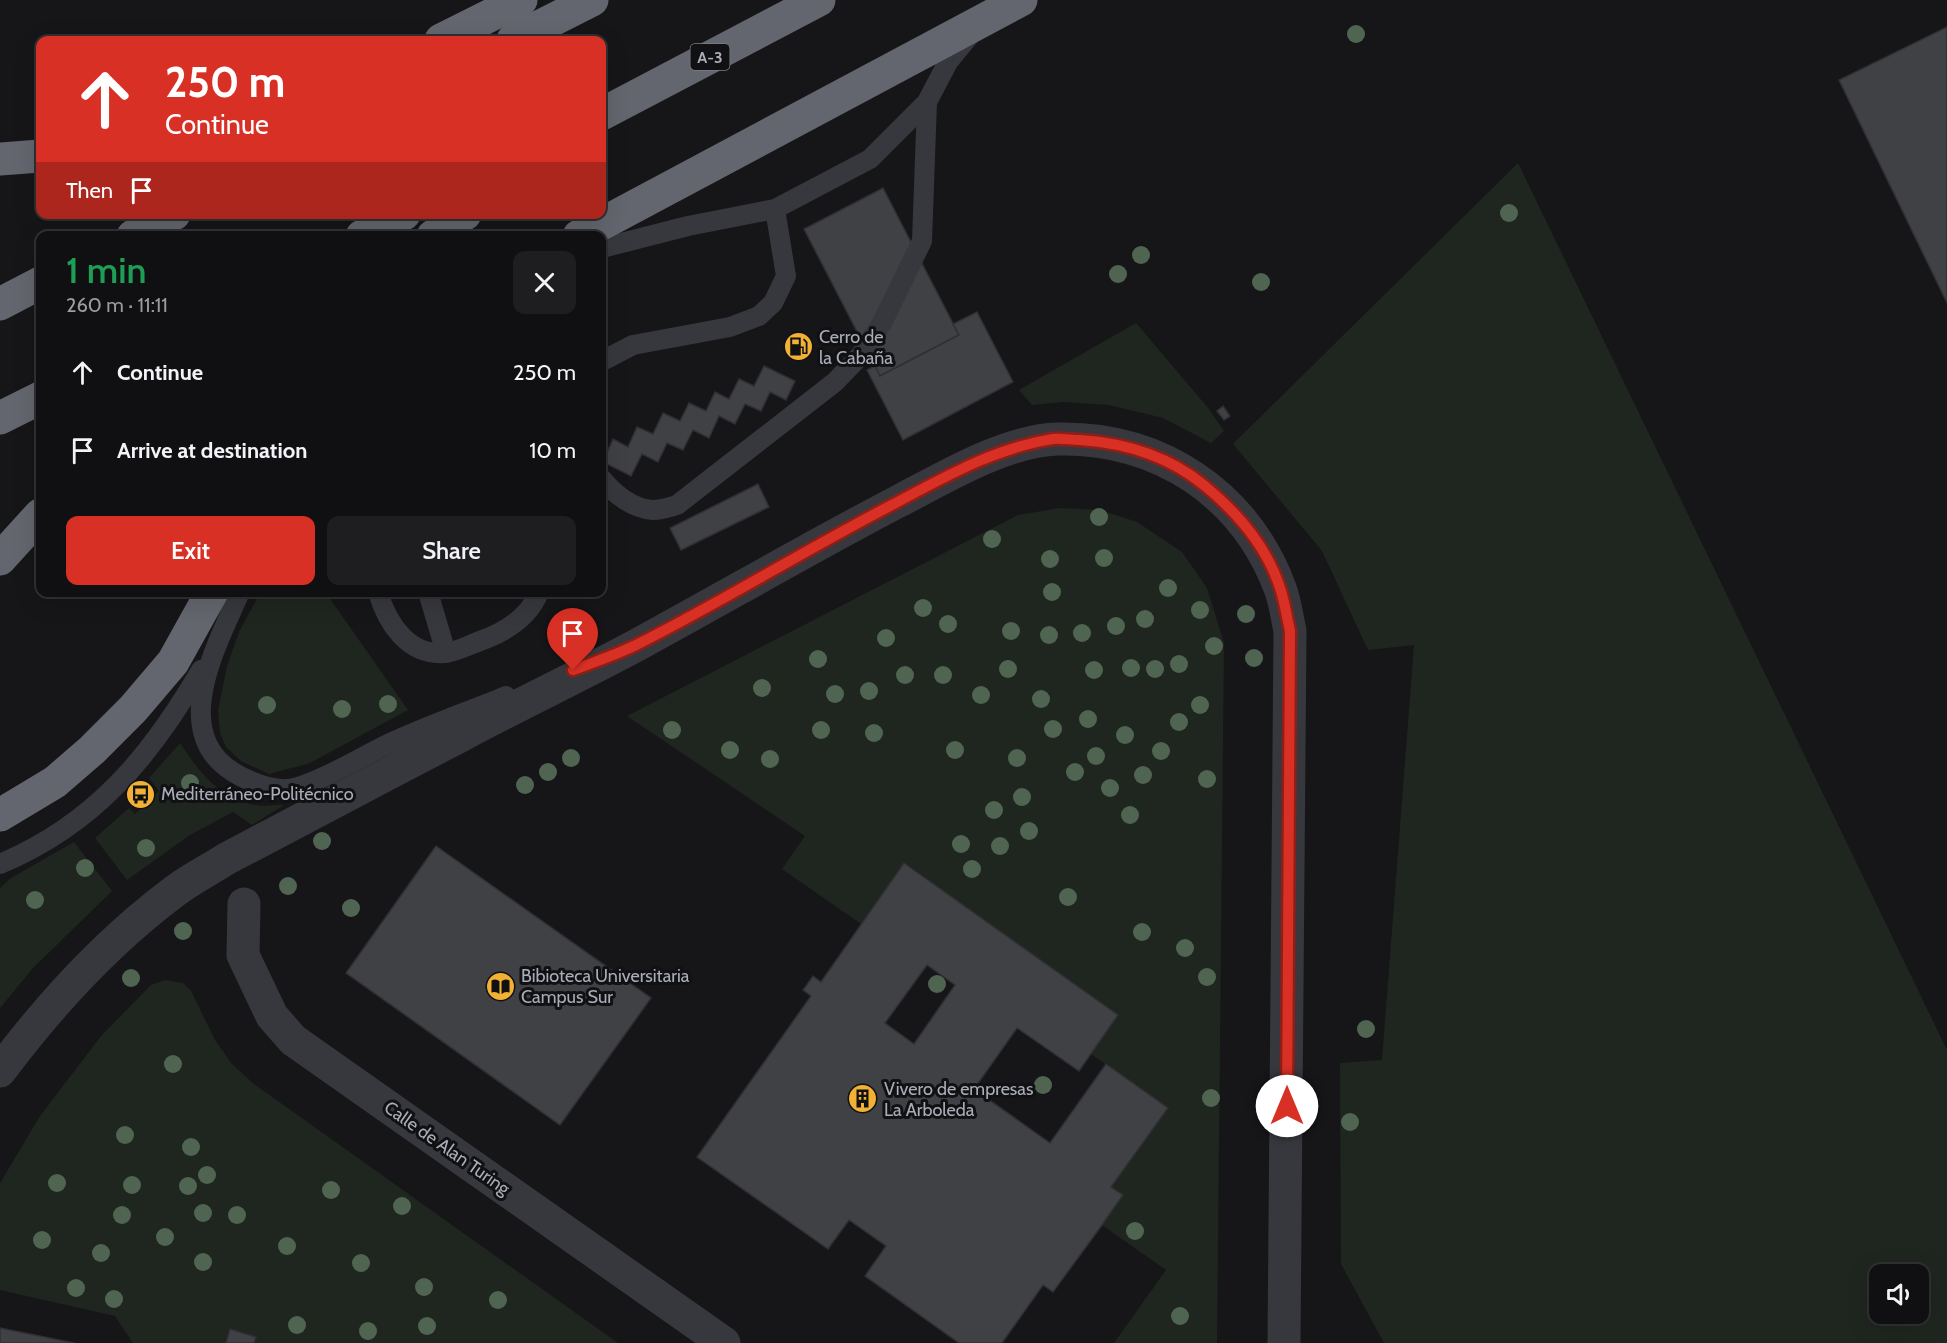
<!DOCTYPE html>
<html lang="en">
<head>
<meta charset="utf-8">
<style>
	body { margin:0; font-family:Cabin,sans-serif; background:#1e1e20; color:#f1f3f6; height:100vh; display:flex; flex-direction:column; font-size:22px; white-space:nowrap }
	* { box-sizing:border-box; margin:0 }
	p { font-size:20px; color:#9c9d9f }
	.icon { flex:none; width:33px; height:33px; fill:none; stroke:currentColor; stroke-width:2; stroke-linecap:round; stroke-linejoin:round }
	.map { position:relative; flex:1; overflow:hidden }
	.sheet { position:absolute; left:36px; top:231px; width:570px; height:366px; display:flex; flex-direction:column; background:#101012; border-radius:12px; box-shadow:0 6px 24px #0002,0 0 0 2px #303032 }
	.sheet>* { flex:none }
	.hud { position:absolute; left:36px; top:36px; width:570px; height:183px; border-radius:12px; box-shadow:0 6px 24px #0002,0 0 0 2px #303032; background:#d93025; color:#fff; overflow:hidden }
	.tools { position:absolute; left:1869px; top:1264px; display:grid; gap:12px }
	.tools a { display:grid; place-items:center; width:60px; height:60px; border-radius:12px; background:#101012; box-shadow:0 6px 24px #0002,0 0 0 2px #303032; font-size:30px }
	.pin { position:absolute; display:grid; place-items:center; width:51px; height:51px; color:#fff; margin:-62px -26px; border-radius:50% 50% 50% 0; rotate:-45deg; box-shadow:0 0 6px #0007 }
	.pin .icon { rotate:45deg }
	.me { position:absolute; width:66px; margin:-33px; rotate:0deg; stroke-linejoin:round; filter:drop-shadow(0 0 4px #0008) }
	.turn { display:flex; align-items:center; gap:21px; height:126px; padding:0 30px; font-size:27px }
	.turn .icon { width:78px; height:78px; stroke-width:2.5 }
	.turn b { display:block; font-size:42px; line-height:51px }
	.then { display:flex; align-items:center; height:57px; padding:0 30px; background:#0003; gap:12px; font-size:22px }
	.round { display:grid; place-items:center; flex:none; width:63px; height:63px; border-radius:12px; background:#1e1e20 }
	.overview { display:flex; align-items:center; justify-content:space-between; height:102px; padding:0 30px }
	h1 { font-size:36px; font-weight:600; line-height:45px; color:#1e9e55 }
	.cta { display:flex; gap:12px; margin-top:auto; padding:12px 30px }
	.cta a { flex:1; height:69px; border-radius:12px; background:#d93025; color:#fff; font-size:24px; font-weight:600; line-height:69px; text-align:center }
	.cta a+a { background:#1e1e20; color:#f1f3f6 }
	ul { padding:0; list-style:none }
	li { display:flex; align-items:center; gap:18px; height:78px; padding:0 30px }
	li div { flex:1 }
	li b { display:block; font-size:22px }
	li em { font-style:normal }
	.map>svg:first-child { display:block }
	.green { fill:#1e261f; fill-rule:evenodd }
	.building { fill:#404145; stroke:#303034; stroke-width:1.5; fill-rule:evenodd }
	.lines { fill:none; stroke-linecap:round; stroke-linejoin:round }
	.lane { stroke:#37383d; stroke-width:20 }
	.street { stroke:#37383d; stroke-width:33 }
	.highway { stroke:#63666e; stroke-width:33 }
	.tree { fill:#506452 }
	.route-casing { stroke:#8d1f18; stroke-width:15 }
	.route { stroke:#d93025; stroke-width:10 }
	.labels { text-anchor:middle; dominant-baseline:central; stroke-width:6; stroke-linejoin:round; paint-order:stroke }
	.shield { fill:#111113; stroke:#7b7e86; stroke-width:1.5 }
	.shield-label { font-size:16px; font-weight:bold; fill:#a8adb8 }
	.poi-label { font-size:18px; fill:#a8adb8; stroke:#111113; text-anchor:start }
	.street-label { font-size:18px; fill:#a8adb8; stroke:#111113 }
</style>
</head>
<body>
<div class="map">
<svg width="1947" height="1343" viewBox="0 0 1947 1343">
	<rect width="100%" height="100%" fill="#161618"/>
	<g class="green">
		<path d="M 1518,163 L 1947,1050 L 1947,1343 L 1384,1343 L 1341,1264 L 1340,1063 L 1382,1060 L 1414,645 L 1368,650 L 1322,551 L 1233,444 ZM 1880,1275 L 1918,1275 L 1918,1314 L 1880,1314 Z"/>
		<polygon points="1136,323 1209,409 1224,431 1211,443 1163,418 1109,405 1063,402 1032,405 1019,390"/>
		<polygon points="1060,508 1100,510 1137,522 1182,552 1207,588 1224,643 1217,1343 1114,1343 1166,1270 1102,1225 1122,1195 1111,1187 1168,1108 1091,1054 1118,1015 905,863 861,924 782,869 805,836 627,716 1018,515"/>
		<polygon points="260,593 326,593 408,710 310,763 269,774 241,761 226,747 220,733 218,711 227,666 239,632"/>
		<path d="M 180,743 C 197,769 218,797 250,804 C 261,807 273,805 284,805 L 252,825 L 233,812 L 190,835 L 127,880 L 95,838 L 129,808 L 135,814 L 159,791 L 149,778 Z"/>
		<polygon points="74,842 112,891 34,967 0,1008 0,888 11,878"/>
		<polygon points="165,980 183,983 191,991 215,1040 231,1063 254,1084 618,1343 133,1343 115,1316 0,1290 0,1183 40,1116 101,1036 151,985"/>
	</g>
	<g class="building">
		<polygon points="1947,27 1947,303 1839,80"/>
		<polygon points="883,188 959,335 880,376 804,229"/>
		<polygon points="977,312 1013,382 903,440 867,370 875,366 880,376 959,335 953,324"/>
		<polygon points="764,366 795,381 786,400 770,392 761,411 745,404 735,424 719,416 709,438 693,430 683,450 667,443 658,462 642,454 631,476 603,462 613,439 628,447 637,427 653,434 663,413 680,421 689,403 706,411 715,392 729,399 739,379 754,386"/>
		<polygon points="1223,406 1230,416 1224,420 1217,411"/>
		<polygon points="758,484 769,507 681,550 670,528"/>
		<polygon points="436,846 651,998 560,1125 346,973"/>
		<path d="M 904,863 L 1118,1015 L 1079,1071 L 1017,1028 L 974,1089 L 1050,1143 L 1106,1064 L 1168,1108 L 1111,1187 L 1123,1195 L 1102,1225 L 1053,1292 L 1043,1285 L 1002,1343 L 959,1343 L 865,1276 L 886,1246 L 849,1220 L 828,1249 L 697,1157 L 811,996 L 803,990 L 813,976 L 821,982 ZM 927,965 L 955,985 L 914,1044 L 885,1023 Z"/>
		<polygon points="0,1328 74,1343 0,1343"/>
		<polygon points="230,1329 256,1337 254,1343 226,1343"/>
	</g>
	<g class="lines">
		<g class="lane">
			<polyline points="602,248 688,226 775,209 870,159 927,102 948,62 971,34"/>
			<polyline points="602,361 633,345 730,327 759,316 773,303 786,276 775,209"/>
			<path d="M 602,479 C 614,494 633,509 653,510 C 661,510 670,507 677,505 L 835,382 L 860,356 L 882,323 L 922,241 L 927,102"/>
			<path d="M 240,592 C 215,649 165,739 242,777 C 258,785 280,793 298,787 C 330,777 359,758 388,744 C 427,726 467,712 506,696"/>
			<path d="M 378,592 C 387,623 408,656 445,653 C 456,652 469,645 480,641 C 505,632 529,618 539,592"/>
			<polyline points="428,592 446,653"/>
			<path d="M 0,864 C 95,824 150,757 201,670"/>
		</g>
		<g class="street">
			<polyline points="244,904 243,955 272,1016 293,1040 724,1343"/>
			<path d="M 0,1071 C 50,1004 108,941 175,891 C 191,879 209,870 226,859 C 304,818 383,776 462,735 C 520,704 579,676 637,645 C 725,597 811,547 899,501 C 944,478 1006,440 1058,439 C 1159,437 1244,493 1280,588 C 1285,601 1287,617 1290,631 L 1284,1343"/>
		</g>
		<g class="highway">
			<polyline points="441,40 521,0"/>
			<polyline points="513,40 592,0"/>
			<polyline points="602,114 819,0"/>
			<polyline points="0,159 40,156"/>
			<polyline points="133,236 174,214"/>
			<polyline points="362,236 404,214"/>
			<polyline points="433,236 465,214"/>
			<polyline points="579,236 1021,0"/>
			<polyline points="0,304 40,283"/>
			<polyline points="0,418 40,398"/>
			<polyline points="0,559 40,515"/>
			<polyline points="0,815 55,782 92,750 133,709 173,662 212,592"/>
		</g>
	</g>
	<g class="tree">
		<circle cx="1356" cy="34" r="9"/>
		<circle cx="1509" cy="213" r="9"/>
		<circle cx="1141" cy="255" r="9"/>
		<circle cx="1118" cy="274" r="9"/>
		<circle cx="1261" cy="282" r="9"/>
		<circle cx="1099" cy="517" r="9"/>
		<circle cx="992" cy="539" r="9"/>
		<circle cx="1104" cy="558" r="9"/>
		<circle cx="1050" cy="559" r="9"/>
		<circle cx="1168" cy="588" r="9"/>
		<circle cx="1052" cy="592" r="9"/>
		<circle cx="923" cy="608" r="9"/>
		<circle cx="1200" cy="610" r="9"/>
		<circle cx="1246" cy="614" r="9"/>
		<circle cx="1145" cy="619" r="9"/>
		<circle cx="948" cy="624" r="9"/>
		<circle cx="1116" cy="626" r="9"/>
		<circle cx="1011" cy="631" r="9"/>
		<circle cx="1082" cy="633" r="9"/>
		<circle cx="1049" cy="635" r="9"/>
		<circle cx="886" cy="638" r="9"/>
		<circle cx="1214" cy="646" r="9"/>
		<circle cx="1254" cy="658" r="9"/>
		<circle cx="818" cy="659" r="9"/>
		<circle cx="1179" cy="664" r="9"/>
		<circle cx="1131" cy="668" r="9"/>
		<circle cx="1008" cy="669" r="9"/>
		<circle cx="1155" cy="669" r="9"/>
		<circle cx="1094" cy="670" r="9"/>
		<circle cx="905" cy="675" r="9"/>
		<circle cx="943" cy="675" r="9"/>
		<circle cx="762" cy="688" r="9"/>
		<circle cx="869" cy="691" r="9"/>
		<circle cx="835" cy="694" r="9"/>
		<circle cx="981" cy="695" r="9"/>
		<circle cx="1041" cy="699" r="9"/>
		<circle cx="388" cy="704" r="9"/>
		<circle cx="267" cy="705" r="9"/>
		<circle cx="1200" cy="705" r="9"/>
		<circle cx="342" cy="709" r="9"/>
		<circle cx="1088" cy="719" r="9"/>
		<circle cx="1179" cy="722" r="9"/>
		<circle cx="1053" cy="729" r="9"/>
		<circle cx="672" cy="730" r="9"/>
		<circle cx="821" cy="730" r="9"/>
		<circle cx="874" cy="733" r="9"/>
		<circle cx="1125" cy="735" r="9"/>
		<circle cx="730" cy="750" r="9"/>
		<circle cx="955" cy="750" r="9"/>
		<circle cx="1161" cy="751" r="9"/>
		<circle cx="1096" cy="756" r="9"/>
		<circle cx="571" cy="758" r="9"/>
		<circle cx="1017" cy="758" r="9"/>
		<circle cx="770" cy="759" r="9"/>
		<circle cx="548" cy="772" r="9"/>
		<circle cx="1075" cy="772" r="9"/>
		<circle cx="1143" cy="775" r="9"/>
		<circle cx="1207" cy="779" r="9"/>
		<circle cx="190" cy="783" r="9"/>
		<circle cx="525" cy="785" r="9"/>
		<circle cx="1110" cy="788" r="9"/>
		<circle cx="1022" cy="797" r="9"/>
		<circle cx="994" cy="810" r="9"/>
		<circle cx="1130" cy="815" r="9"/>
		<circle cx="1029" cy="831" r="9"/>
		<circle cx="322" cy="841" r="9"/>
		<circle cx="961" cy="844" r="9"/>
		<circle cx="1000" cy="846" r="9"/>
		<circle cx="146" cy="848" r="9"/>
		<circle cx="85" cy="868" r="9"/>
		<circle cx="972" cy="869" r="9"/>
		<circle cx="288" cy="886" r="9"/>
		<circle cx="1068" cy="897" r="9"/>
		<circle cx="35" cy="900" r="9"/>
		<circle cx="351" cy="908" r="9"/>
		<circle cx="183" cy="931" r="9"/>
		<circle cx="1142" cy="932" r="9"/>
		<circle cx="1185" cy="948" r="9"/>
		<circle cx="1207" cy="977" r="9"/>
		<circle cx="131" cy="978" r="9"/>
		<circle cx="937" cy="984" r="9"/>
		<circle cx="1366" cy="1029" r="9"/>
		<circle cx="173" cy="1064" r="9"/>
		<circle cx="1043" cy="1085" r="9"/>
		<circle cx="1211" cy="1098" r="9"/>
		<circle cx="1350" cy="1122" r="9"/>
		<circle cx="125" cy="1135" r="9"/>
		<circle cx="191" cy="1147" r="9"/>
		<circle cx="207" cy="1175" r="9"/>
		<circle cx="57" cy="1183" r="9"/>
		<circle cx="132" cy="1185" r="9"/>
		<circle cx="188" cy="1186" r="9"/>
		<circle cx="331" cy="1190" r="9"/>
		<circle cx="402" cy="1206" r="9"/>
		<circle cx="203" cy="1213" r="9"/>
		<circle cx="122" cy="1215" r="9"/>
		<circle cx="237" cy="1215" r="9"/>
		<circle cx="1135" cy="1231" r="9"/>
		<circle cx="165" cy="1237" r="9"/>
		<circle cx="42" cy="1240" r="9"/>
		<circle cx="287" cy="1246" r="9"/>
		<circle cx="101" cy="1253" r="9"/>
		<circle cx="203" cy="1262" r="9"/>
		<circle cx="361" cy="1263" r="9"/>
		<circle cx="424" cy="1287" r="9"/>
		<circle cx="76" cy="1288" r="9"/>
		<circle cx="114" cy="1299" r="9"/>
		<circle cx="498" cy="1300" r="9"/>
		<circle cx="1180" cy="1316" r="9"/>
		<circle cx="297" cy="1325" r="9"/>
		<circle cx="427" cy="1326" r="9"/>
		<circle cx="368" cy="1331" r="9"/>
	</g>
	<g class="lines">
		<defs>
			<path id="route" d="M 573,670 C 594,662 616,655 636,645 C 722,602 805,550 890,506 C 943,478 994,448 1053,439 C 1062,438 1071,440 1080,440 C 1126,443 1170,457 1205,486 C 1239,514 1268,548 1281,591 C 1285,604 1287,618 1290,631 L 1287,1106"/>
		</defs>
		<use href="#route" class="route-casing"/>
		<use href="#route" class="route"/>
	</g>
	<defs>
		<symbol id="fuel-disc" viewBox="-11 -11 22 22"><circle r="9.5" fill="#f2b134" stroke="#111113"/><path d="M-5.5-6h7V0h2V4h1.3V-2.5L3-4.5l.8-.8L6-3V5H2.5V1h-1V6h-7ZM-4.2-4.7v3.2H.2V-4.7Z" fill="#111"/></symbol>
		<symbol id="bus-disc" viewBox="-11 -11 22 22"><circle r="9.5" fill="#f2b134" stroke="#111113"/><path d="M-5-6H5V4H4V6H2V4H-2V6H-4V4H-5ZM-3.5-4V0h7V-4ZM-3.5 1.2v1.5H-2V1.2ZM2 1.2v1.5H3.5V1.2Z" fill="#111"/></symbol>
		<symbol id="library-disc" viewBox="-11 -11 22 22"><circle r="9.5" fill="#f2b134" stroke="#111113"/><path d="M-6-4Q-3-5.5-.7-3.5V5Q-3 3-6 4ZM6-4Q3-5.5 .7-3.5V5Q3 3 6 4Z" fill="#111"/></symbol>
		<symbol id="building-disc" viewBox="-11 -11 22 22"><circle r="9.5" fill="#f2b134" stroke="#111113"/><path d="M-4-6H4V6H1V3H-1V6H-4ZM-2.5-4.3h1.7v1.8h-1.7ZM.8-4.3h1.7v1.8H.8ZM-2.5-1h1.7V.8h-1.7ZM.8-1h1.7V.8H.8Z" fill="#111"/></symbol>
	</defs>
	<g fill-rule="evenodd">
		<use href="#fuel-disc" x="782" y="330" width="33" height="33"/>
		<use href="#bus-disc" x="124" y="778" width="33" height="33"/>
		<use href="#library-disc" x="484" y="970" width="33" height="33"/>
		<use href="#building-disc" x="846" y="1082" width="33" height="33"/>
	</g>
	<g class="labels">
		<rect class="shield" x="690.5" y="44" width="39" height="26" rx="4.5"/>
		<g class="shield-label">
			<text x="710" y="57">A-3</text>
		</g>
		<g class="poi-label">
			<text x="819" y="337">Cerro de<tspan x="819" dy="21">la Cabaña</tspan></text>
			<text x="161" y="794">Mediterráneo-Politécnico</text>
			<text x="521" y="976">Bibioteca Universitaria<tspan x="521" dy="21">Campus Sur</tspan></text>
			<text x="884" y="1089">Vivero de empresas<tspan x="884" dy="21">La Arboleda</tspan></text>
		</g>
		<g class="street-label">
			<text transform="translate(447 1148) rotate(35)">Calle de Alan Turing</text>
		</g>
	</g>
</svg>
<div class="tools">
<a><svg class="icon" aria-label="sound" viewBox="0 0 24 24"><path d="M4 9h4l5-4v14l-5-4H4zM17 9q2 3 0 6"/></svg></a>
</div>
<div class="pin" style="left:573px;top:670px;background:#d93025"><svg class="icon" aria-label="arrive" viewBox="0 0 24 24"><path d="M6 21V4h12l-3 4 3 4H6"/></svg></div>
<svg class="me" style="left:1287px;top:1106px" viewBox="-20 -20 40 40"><circle r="19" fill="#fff"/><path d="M0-13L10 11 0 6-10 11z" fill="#d93025"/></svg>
<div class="hud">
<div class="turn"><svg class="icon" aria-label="ahead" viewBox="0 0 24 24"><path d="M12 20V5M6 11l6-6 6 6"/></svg><div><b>250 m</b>Continue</div></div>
<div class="then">Then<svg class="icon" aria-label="arrive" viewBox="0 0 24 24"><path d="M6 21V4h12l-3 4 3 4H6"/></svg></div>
</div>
<section class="sheet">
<div class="overview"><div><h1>1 min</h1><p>260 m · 11:11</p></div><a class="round"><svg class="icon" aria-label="close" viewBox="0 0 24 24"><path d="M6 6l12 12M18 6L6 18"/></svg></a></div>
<ul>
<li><svg class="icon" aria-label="ahead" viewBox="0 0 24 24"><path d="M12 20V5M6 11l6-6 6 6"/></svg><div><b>Continue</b></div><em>250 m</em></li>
<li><svg class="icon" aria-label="arrive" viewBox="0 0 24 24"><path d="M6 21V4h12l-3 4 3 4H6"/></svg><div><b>Arrive at destination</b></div><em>10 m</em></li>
</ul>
<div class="cta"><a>Exit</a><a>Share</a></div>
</section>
</div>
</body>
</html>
